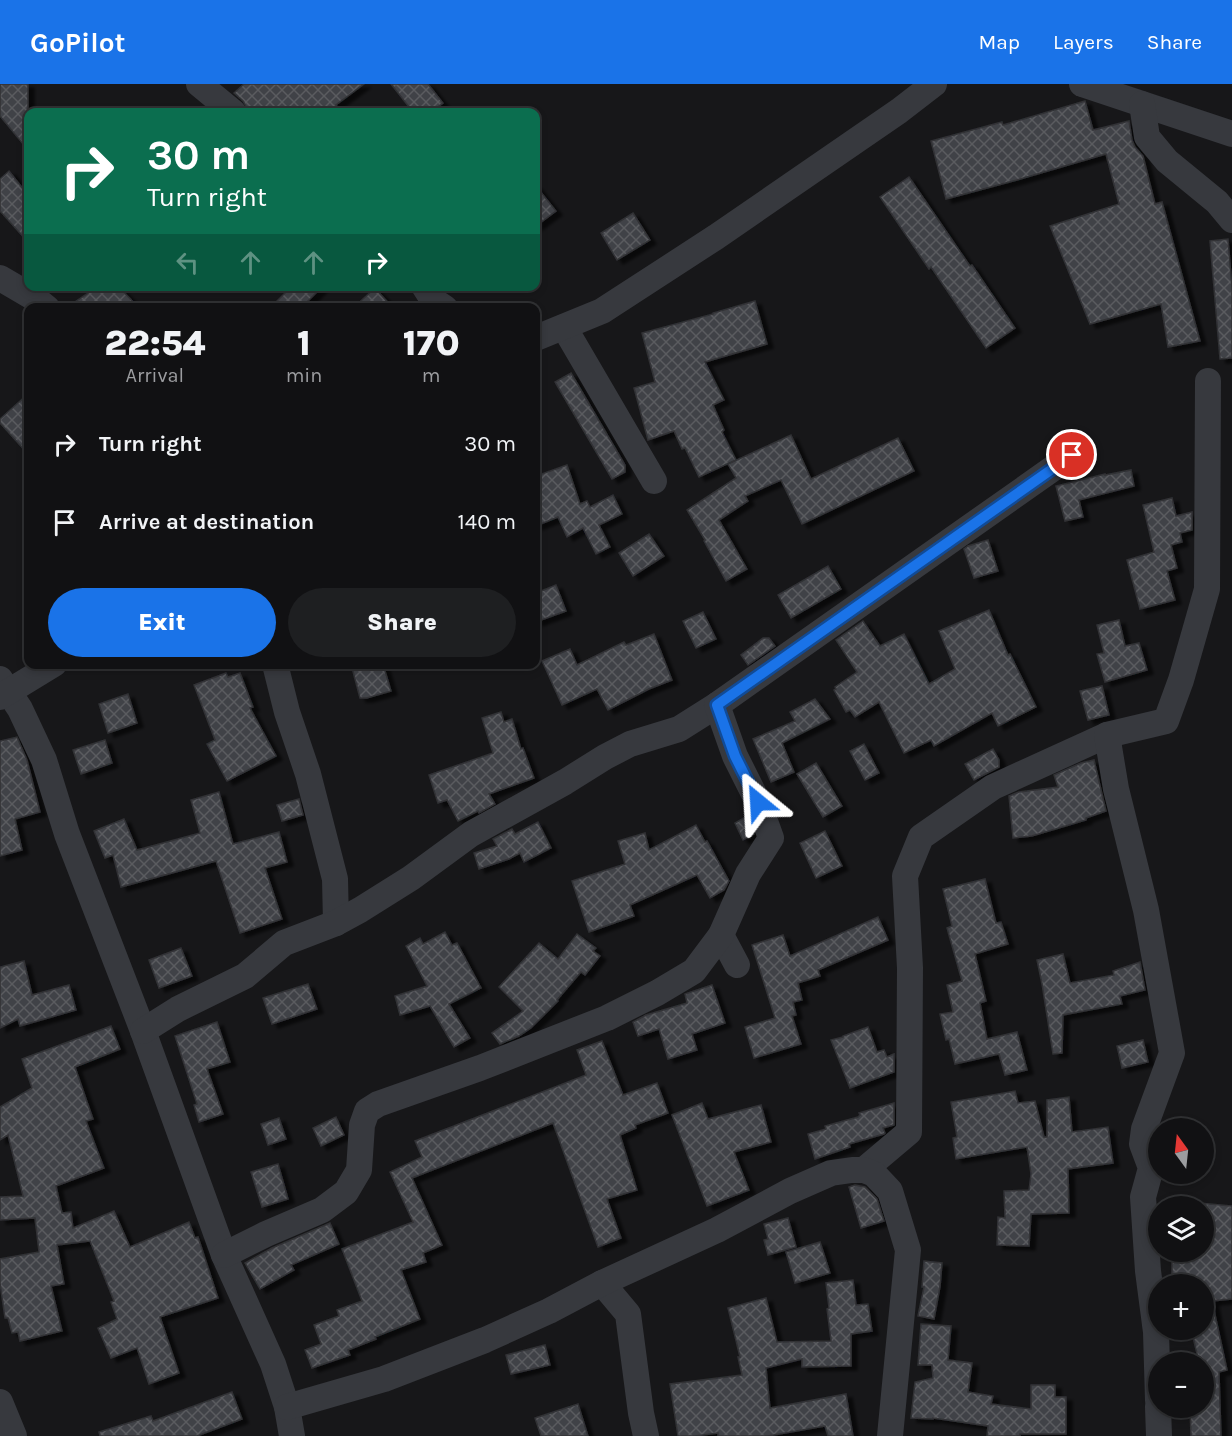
<!DOCTYPE html>
<html lang="en">
<head>
<meta charset="utf-8">
<style>
	body { margin:0; font-family:Karla,sans-serif; background:#1e1f21; color:#f1f3f6; height:100vh; display:flex; flex-direction:column; font-size:22px; white-space:nowrap }
	* { box-sizing:border-box; margin:0 }
	p { font-size:20px; color:#9c9da0 }
	.icon { flex:none; width:33px; height:33px; fill:none; stroke:currentColor; stroke-width:2; stroke-linecap:round; stroke-linejoin:round }
	.map { position:relative; flex:1; overflow:hidden }
	.side { position:absolute; left:24px; top:219px; width:516px; height:366px; display:flex; flex-direction:column; background:#111113; border-radius:12px; box-shadow:0 3px 9px #0003,0 0 0 2px #303133 }
	.side>* { flex:none }
	.hud { position:absolute; left:24px; top:24px; width:516px; height:183px; border-radius:12px; box-shadow:0 3px 9px #0003,0 0 0 2px #303133; background:#0b6e4f; color:#fff; overflow:hidden }
	.needle { width:39px; rotate:345deg }
	.controls { position:absolute; left:1148px; top:1034px; display:grid; gap:12px }
	.controls a { display:grid; place-items:center; width:66px; height:66px; border-radius:50%; background:#111113; box-shadow:0 3px 9px #0003,0 0 0 2px #303133; font-size:30px }
	.pin { position:absolute; display:grid; place-items:center; width:51px; height:51px; color:#fff; margin:-26px; border:3px solid #fff; border-radius:50%; box-shadow:0 2px 6px #0007 }
	.me { position:absolute; width:66px; margin:-33px; rotate:333deg; stroke-linejoin:round; filter:drop-shadow(0 0 4px #0008) }
	.turn { display:flex; align-items:center; gap:21px; height:126px; padding:0 24px; font-size:27px }
	.turn .icon { width:78px; height:78px; stroke-width:2.5 }
	.turn b { display:block; font-size:42px; line-height:51px }
	.lanes { display:flex; align-items:center; height:57px; padding:0 24px; background:#0003; justify-content:center; gap:30px; direction:ltr }
	.lanes .off { opacity:.35 }
	.eta { display:flex; justify-content:space-evenly; align-items:center; height:102px; text-align:center }
	.eta b { font-size:36px; font-weight:800; line-height:42px }
	.action { display:flex; gap:12px; margin-top:auto; padding:12px 24px }
	.action a { flex:1; height:69px; border-radius:36px; background:#1a73e8; color:#fff; font-size:24px; font-weight:800; line-height:69px; text-align:center }
	.action a+a { background:#1e1f21; color:#f1f3f6 }
	ul { padding:0; list-style:none }
	li { display:flex; align-items:center; gap:18px; height:78px; padding:0 24px }
	li div { flex:1 }
	li b { display:block; font-size:22px }
	li em { font-style:normal }
	header { display:flex; align-items:center; gap:36px; box-sizing:border-box; height:84px; padding:0 30px; background:#1a73e8; color:#fff }
	header strong { font-size:28px }
	nav { display:flex; gap:33px; margin-inline-start:auto; font-size:21px }
	.map>svg:first-child { display:block }
	.building { fill:url(#building-cross-hatch); stroke:#303135; stroke-width:1.5; filter:url(#shadow) }
	.lines { fill:none; stroke-linecap:round; stroke-linejoin:round }
	.minor { stroke:#37393e; stroke-width:26 }
	.route-casing { stroke:#114b97; stroke-width:15 }
	.route { stroke:#1a73e8; stroke-width:10 }
</style>
</head>
<body>
<header>
<strong>GoPilot</strong>
<nav><a>Map</a><a>Layers</a><a>Share</a></nav>
</header>
<div class="map">
<svg width="1232" height="1352" viewBox="0 0 1232 1352">
	<defs>
		<pattern id="building-cross-hatch" width="8" height="8" patternUnits="userSpaceOnUse" patternTransform="scale(1.5)"><rect width="8" height="8" fill="#414246"/><path d="M0 0l8 8M0 8l8-8" fill="none" stroke="#5a5b5f"/></pattern>
		<filter id="shadow"><feDropShadow dx="6" dy="4" stdDeviation="1.5" flood-color="#0009"/></filter>
	</defs>
	<rect width="100%" height="100%" fill="#171719"/>
	<g class="building">
		<polygon points="0,0 28,0 28,66 0,32"/>
		<polygon points="244,0 364,0 336,21 341,28 249,28 243,17 234,9"/>
		<polygon points="391,0 428,0 443,19 431,28 413,28"/>
		<polygon points="1085,17 1093,46 1129,37 1132,56 1135,63 1143,72 1155,120 1162,118 1200,257 1168,263 1161,220 1090,240 1050,142 1119,120 1106,70 1017,96 946,115 931,57 1002,38 1003,41"/>
		<polygon points="9,87 28,111 28,158 0,127 0,95"/>
		<polygon points="909,93 970,182 972,181 1015,244 986,264 931,183 929,185 880,113"/>
		<polygon points="536,102 556,127 536,142"/>
		<polygon points="633,129 650,156 617,176 601,149"/>
		<polygon points="1228,155 1232,204 1232,274 1220,275 1210,157"/>
		<polygon points="83,202 118,202 139,224 66,224 88,209"/>
		<polygon points="292,202 323,202 301,224 270,224"/>
		<polygon points="375,204 393,224 353,224"/>
		<polygon points="755,217 767,260 705,278 724,316 713,321 724,346 722,348 736,376 699,393 685,364 682,365 674,347 648,356 634,304 655,298 642,249 713,230 713,229"/>
		<polygon points="571,289 625,381 625,388 612,395 555,298"/>
		<polygon points="28,310 28,370 0,339 0,335"/>
		<polygon points="791,351 811,395 898,354 914,387 802,440 781,396 745,412 748,417 719,436 747,485 726,497 704,457 705,456 687,426 736,394 728,380"/>
		<polygon points="567,381 580,420 587,417 590,423 613,411 622,430 599,441 610,463 596,470 583,444 567,453 558,433 536,442 536,392"/>
		<polygon points="1131,386 1134,402 1079,416 1083,433 1065,437 1056,402 1105,390 1105,391"/>
		<polygon points="1172,414 1176,432 1192,428 1192,446 1180,449 1182,458 1171,461 1177,484 1167,487 1175,516 1140,525 1127,476 1154,468 1143,421"/>
		<polygon points="649,450 664,472 633,492 619,469"/>
		<polygon points="988,456 998,487 974,494 964,465 968,462"/>
		<polygon points="828,482 841,505 791,534 778,511"/>
		<polygon points="556,501 566,527 536,538 536,509"/>
		<polygon points="989,526 1008,571 1010,570 1036,623 998,642 992,629 934,662 931,656 904,669 879,618 855,633 850,626 846,628 834,606 836,605 835,603 857,588 836,556 863,537 880,562 904,550 929,600 955,585 939,547"/>
		<polygon points="703,528 716,555 696,564 683,537"/>
		<polygon points="1119,536 1125,562 1139,559 1147,586 1105,598 1097,570 1104,569 1097,541"/>
		<polygon points="654,550 672,596 649,605 608,626 597,605 562,621 542,577 570,565 577,581 624,558 626,561"/>
		<polygon points="763,554 769,554 775,562 748,581 741,571"/>
		<polygon points="351,580 383,580 391,607 367,614 360,614"/>
		<polygon points="226,589 228,593 240,589 253,623 250,624 276,672 227,697 207,660 215,656 194,601"/>
		<polygon points="1102,602 1109,631 1088,636 1080,607"/>
		<polygon points="128,610 137,639 108,649 99,620"/>
		<polygon points="815,615 830,635 782,659 794,688 771,698 753,655 795,637 790,628"/>
		<polygon points="501,628 504,638 512,635 521,665 523,664 534,694 489,710 495,720 479,729 478,727 458,737 447,716 438,719 429,691 493,669 482,634"/>
		<polygon points="17,653 27,676 40,728 15,735 22,766 0,772 0,657"/>
		<polygon points="105,656 112,679 81,690 73,666"/>
		<polygon points="864,660 879,689 865,696 850,667"/>
		<polygon points="993,665 999,676 999,683 974,696 965,680"/>
		<polygon points="1094,676 1106,727 1086,734 1086,736 1032,752 1013,754 1009,712 1019,708 1058,703 1054,691 1081,679"/>
		<polygon points="816,679 842,722 823,733 797,690"/>
		<polygon points="219,708 233,760 279,748 287,778 265,784 282,835 240,849 216,777 121,803 113,771 105,774 94,747 124,735 137,766 200,749 191,716"/>
		<polygon points="299,715 303,731 282,737 277,721"/>
		<polygon points="747,732 754,750 743,756 735,739"/>
		<polygon points="538,738 551,764 524,778 520,769 509,775 479,785 474,769 497,762 493,755 512,745 515,750"/>
		<polygon points="696,741 705,758 707,757 729,797 724,806 710,814 697,791 630,821 634,832 589,848 572,797 625,780 618,757 645,749 649,766"/>
		<polygon points="825,747 842,782 816,794 800,759"/>
		<polygon points="985,795 996,839 1001,838 1008,860 975,870 986,917 980,919 987,955 1017,948 1027,986 1005,991 999,970 955,980 949,955 946,956 940,930 953,928 947,901 962,897 947,844 952,842 943,805"/>
		<polygon points="878,833 888,856 818,886 820,892 798,899 802,916 793,918 796,931 792,932 801,960 754,974 745,943 775,934 752,861 783,851 790,872"/>
		<polygon points="445,848 452,861 457,859 481,904 449,920 470,954 454,963 430,922 400,931 395,912 427,902 406,862 420,854 423,860"/>
		<polygon points="577,850 596,864 593,867 600,872 585,891 581,888 557,916 558,917 531,944 519,952 500,960 492,949 523,927 499,903 539,859 558,875"/>
		<polygon points="181,864 192,892 159,904 149,876"/>
		<polygon points="1063,870 1070,899 1114,891 1113,887 1140,878 1145,906 1120,912 1122,920 1063,931 1062,969 1053,970 1042,900 1037,876"/>
		<polygon points="24,877 32,911 69,901 76,926 20,942 18,935 0,944 0,883"/>
		<polygon points="308,900 317,925 272,940 263,914"/>
		<polygon points="712,901 725,939 692,950 697,966 668,975 659,945 638,952 633,938 646,931 687,919 685,910"/>
		<polygon points="217,938 230,978 207,985 223,1030 199,1038 194,1021 197,1020 175,952"/>
		<polygon points="111,942 120,965 75,983 93,1035 86,1037 104,1084 56,1102 62,1129 71,1128 73,1144 114,1127 130,1163 189,1138 195,1154 198,1153 218,1214 160,1233 179,1289 149,1300 137,1264 111,1274 98,1244 117,1235 111,1218 114,1217 90,1157 57,1161 64,1200 51,1202 62,1247 20,1257 18,1248 12,1249 8,1234 5,1234 0,1199 0,1175 39,1168 35,1134 0,1136 0,1113 23,1112 8,1051 0,1056 0,1023 32,1004 22,975"/>
		<polygon points="868,943 877,968 884,966 887,973 894,970 894,988 850,1004 831,956 843,953 843,952"/>
		<polygon points="1143,956 1148,978 1122,984 1117,962"/>
		<polygon points="602,957 623,1011 657,999 668,1029 635,1041 636,1044 620,1051 637,1106 607,1115 621,1154 598,1163 553,1039 412,1094 442,1161 423,1169 426,1178 401,1186 420,1235 375,1253 376,1255 348,1266 350,1271 312,1284 305,1266 321,1260 314,1241 339,1232 337,1226 362,1217 342,1165 413,1138 390,1088 422,1073 415,1057 586,991 577,966"/>
		<polygon points="1015,1007 1018,1019 1035,1017 1044,1053 1047,1053 1047,1016 1069,1013 1072,1048 1108,1043 1113,1079 1068,1085 1069,1129 1031,1130 1029,1162 997,1161 998,1133 1005,1134 1004,1107 1029,1106 1031,1090 1027,1063 956,1075 953,1054 957,1053 951,1018"/>
		<polygon points="702,1019 708,1035 761,1021 771,1058 734,1068 749,1106 707,1122 672,1031"/>
		<polygon points="894,1019 894,1041 883,1044 885,1049 884,1050 849,1060 850,1063 815,1075 808,1050 826,1045 825,1042 858,1033 860,1031 859,1029"/>
		<polygon points="336,1033 344,1051 321,1062 313,1044"/>
		<polygon points="279,1034 286,1055 268,1061 261,1040"/>
		<polygon points="278,1080 288,1115 262,1123 251,1088"/>
		<polygon points="855,1101 865,1103 877,1115 884,1137 861,1144 849,1103"/>
		<polygon points="1199,1119 1232,1122 1232,1215 1212,1217 1227,1286 1219,1288 1221,1352 1191,1352 1190,1323 1203,1323 1203,1278 1199,1278 1191,1245 1203,1245 1203,1200 1172,1200 1172,1167 1205,1167 1203,1148 1203,1122 1200,1122"/>
		<polygon points="788,1134 796,1163 768,1171 764,1156 768,1155 764,1140"/>
		<polygon points="330,1139 339,1160 291,1181 294,1186 260,1205 245,1179 272,1164"/>
		<polygon points="820,1158 830,1189 795,1199 786,1168"/>
		<polygon points="924,1177 942,1179 940,1203 934,1235 918,1232 924,1203 922,1203"/>
		<polygon points="853,1196 856,1221 868,1220 872,1247 851,1250 851,1282 802,1283 802,1275 766,1284 770,1324 846,1310 853,1352 828,1352 825,1342 768,1352 718,1352 718,1349 695,1352 678,1352 670,1300 742,1291 738,1273 740,1273 728,1224 766,1214 777,1258 831,1257 827,1225 829,1224 826,1199"/>
		<polygon points="921,1240 951,1242 948,1276 972,1279 968,1308 993,1312 991,1320 1031,1325 1031,1301 1055,1301 1055,1313 1066,1313 1066,1350 1020,1350 1020,1352 987,1352 988,1342 933,1334 933,1335 911,1334 915,1298 933,1294 932,1281 918,1281"/>
		<polygon points="545,1261 550,1281 511,1290 506,1271"/>
		<polygon points="232,1308 242,1335 197,1352 100,1352 99,1348 151,1332 153,1337"/>
		<polygon points="578,1320 588,1352 541,1352 535,1334"/>
	</g>
	<g class="lines">
		<g class="minor">
			<polyline points="199,0 233,28"/>
			<polyline points="1082,0 1232,50"/>
			<polyline points="1142,20 1147,53 1167,77 1217,118 1232,136"/>
			<polyline points="0,194 36,215 47,224"/>
			<polyline points="424,202 433,216 445,224"/>
			<polyline points="564,243 654,397"/>
			<polyline points="536,254 602,227 716,153 899,27 934,0"/>
			<polyline points="275,580 287,628 308,690 335,795 336,839"/>
			<polyline points="0,595 20,625 44,676 67,750 143,947 224,1171 273,1280 287,1323 292,1352"/>
			<polyline points="0,613 54,580"/>
			<polyline points="721,851 737,881"/>
			<polyline points="143,947 178,925 245,892 284,859 336,839 360,826 411,794 471,750 565,698 605,673 630,660 679,645 717,621 1072,371"/>
			<polyline points="864,1086 909,1048 910,884 905,792 921,753 993,703 1107,651"/>
			<polyline points="224,1171 266,1150 322,1126 346,1108 359,1086 362,1041 367,1027 378,1020 480,984 607,934 657,909 694,887 721,851 748,790 771,754 758,718 735,672 717,621"/>
			<polyline points="602,1199 628,1230 641,1329 646,1352"/>
			<polyline points="1158,1316 1156,1248 1148,1187 1143,1113 1151,1084 1142,1060 1144,1045 1172,969 1146,826 1116,705 1107,651 1166,637 1181,596 1207,505 1208,297"/>
			<polyline points="0,1318 14,1352"/>
			<polyline points="287,1323 384,1295 485,1256 549,1227 602,1199 717,1146 790,1107 831,1089 852,1086 864,1086 874,1090 890,1107 908,1166 890,1352"/>
			<polyline points="1158,1323 1159,1352"/>
		</g>
	</g>
	<g class="lines">
		<defs>
			<polyline id="route" points="758,718 735,672 717,621 1072,371"/>
		</defs>
		<use href="#route" class="route-casing"/>
		<use href="#route" class="route"/>
	</g>
</svg>
<div class="controls">
<a><svg class="needle" viewBox="-14 -14 28 28"><path d="M0-13l5 13h-10z" fill="#e53935"/><path d="M0 13l5-13h-10z" fill="#9c9da0"/></svg></a>
<a><svg class="icon" aria-label="layers" viewBox="0 0 24 24"><path d="M12 4l9 5-9 5-9-5zM3 14l9 5 9-5"/></svg></a>
<a>+</a>
<a>−</a>
</div>
<div class="pin" style="left:1072px;top:371px;background:#d93025"><svg class="icon" aria-label="arrive" viewBox="0 0 24 24"><path d="M6 21V4h12l-3 4 3 4H6"/></svg></div>
<svg class="me" style="left:758px;top:718px" viewBox="-20 -20 40 40"><path d="M0-17L14 15 0 8-14 15z" fill="#1a73e8" stroke="#fff" stroke-width="4"/></svg>
<div class="hud">
<div class="turn"><svg class="icon" aria-label="right" viewBox="0 0 24 24"><path d="M7 20v-9h11M14 6l5 5-5 5"/></svg><div><b>30 m</b>Turn right</div></div>
<div class="lanes"><svg class="icon off" aria-label="left" viewBox="0 0 24 24"><path d="M17 20v-9H6M10 6l-5 5 5 5"/></svg><svg class="icon off" aria-label="ahead" viewBox="0 0 24 24"><path d="M12 20V5M6 11l6-6 6 6"/></svg><svg class="icon off" aria-label="ahead" viewBox="0 0 24 24"><path d="M12 20V5M6 11l6-6 6 6"/></svg><svg class="icon" aria-label="right" viewBox="0 0 24 24"><path d="M7 20v-9h11M14 6l5 5-5 5"/></svg></div>
</div>
<section class="side">
<div class="eta">
<div><b>22:54</b><p>Arrival</p></div>
<div><b>1</b><p>min</p></div>
<div><b>170</b><p>m</p></div>
</div>
<ul>
<li><svg class="icon" aria-label="right" viewBox="0 0 24 24"><path d="M7 20v-9h11M14 6l5 5-5 5"/></svg><div><b>Turn right</b></div><em>30 m</em></li>
<li><svg class="icon" aria-label="arrive" viewBox="0 0 24 24"><path d="M6 21V4h12l-3 4 3 4H6"/></svg><div><b>Arrive at destination</b></div><em>140 m</em></li>
</ul>
<div class="action"><a>Exit</a><a>Share</a></div>
</section>
</div>
</body>
</html>
